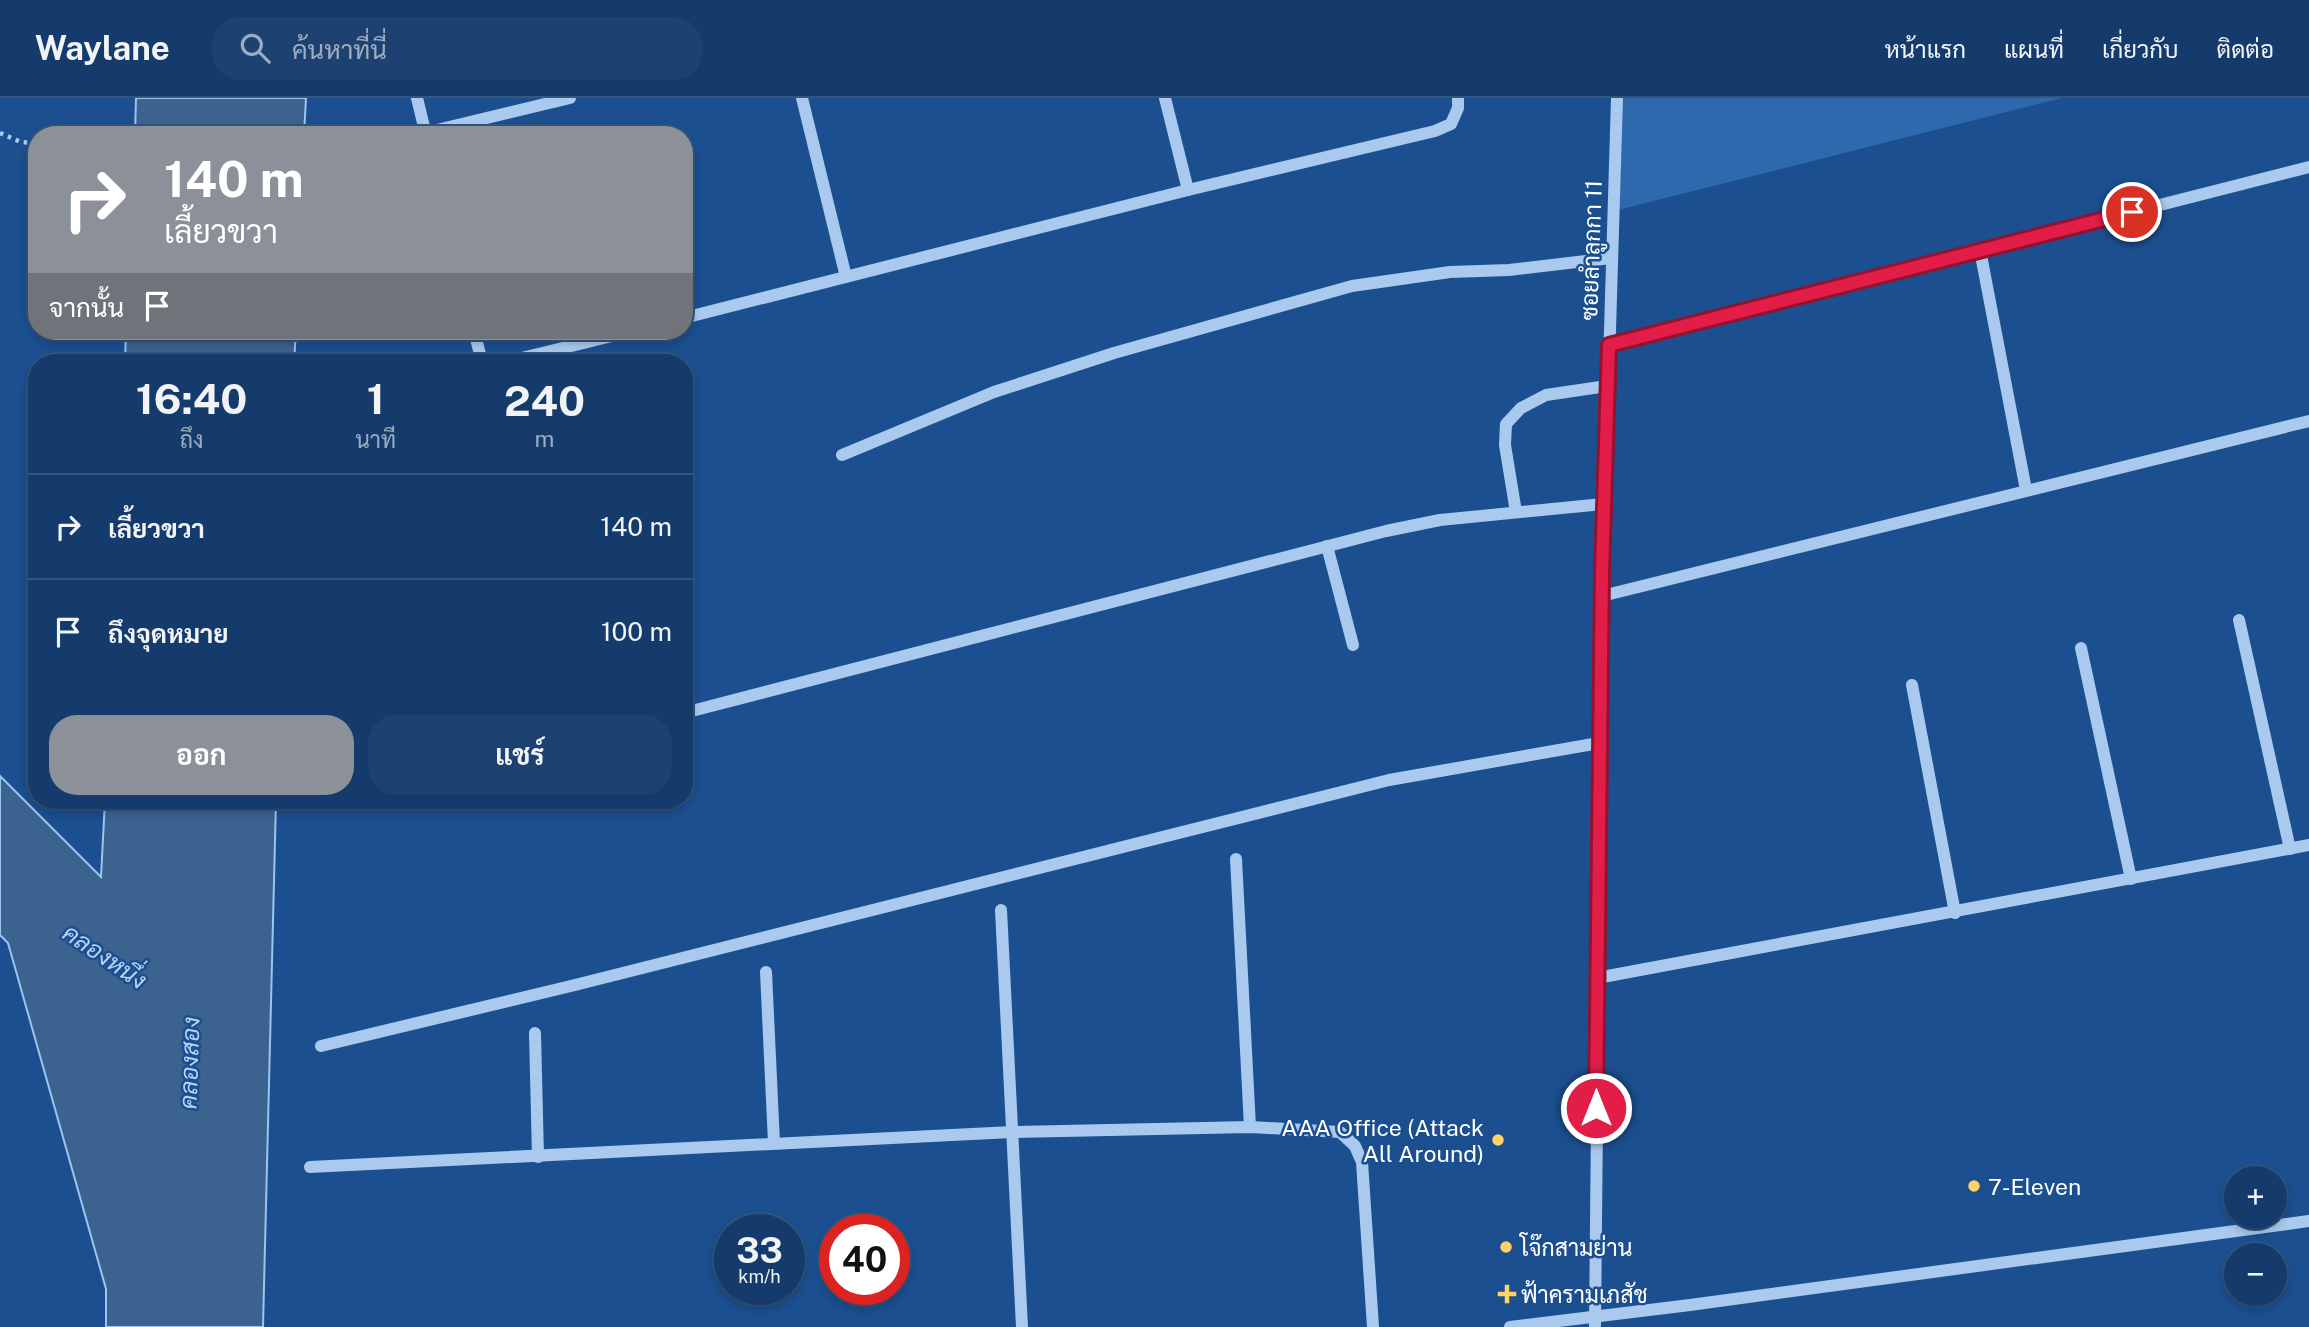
<!DOCTYPE html>
<html lang="th">
<head>
<meta charset="utf-8">
<style>
	body { margin:0; font-family:"Public Sans",Sarabun,sans-serif; background:#1d4271; color:#f1f3f6; height:100vh; display:flex; flex-direction:column; font-size:26px; white-space:nowrap }
	* { box-sizing:border-box; margin:0 }
	p { font-size:23px; color:#9dadc1 }
	.icon { flex:none; width:38px; height:38px; fill:none; stroke:currentColor; stroke-width:2; stroke-linecap:round; stroke-linejoin:round }
	.map { position:relative; flex:1; overflow:hidden }
	.panel { position:absolute; left:28px; top:256px; width:665px; height:455px; display:flex; flex-direction:column; background:#143b6b; border-radius:28px; box-shadow:0 4px 10px #0003,0 0 0 2px #33557e }
	.panel>* { flex:none }
	.top-card { position:absolute; left:28px; top:28px; width:665px; height:214px; border-radius:28px; box-shadow:0 4px 10px #0003,0 0 0 2px #33557e; background:#8c9099; color:#fff; overflow:hidden }
	.controls { position:absolute; left:2224px; top:1068px; display:grid; gap:14px }
	.controls a { display:grid; place-items:center; width:63px; height:63px; border-radius:50%; background:#143b6b; box-shadow:0 4px 10px #0003,0 0 0 2px #33557e; font-size:35px }
	.speed { position:absolute; left:714px; top:1116px; display:flex; gap:14px; font-size:35px; font-weight:700; text-align:center }
	.speed>* { display:grid; place-content:center; width:91px; height:91px; border-radius:50%; background:#143b6b; box-shadow:0 4px 10px #0003,0 0 0 2px #33557e; line-height:1 }
	.speed small { font-size:18px; font-weight:400 }
	.speed .limit { border:10px solid #d22; background:#fff; color:#111 }
	.pin { position:absolute; display:grid; place-items:center; width:60px; height:60px; color:#fff; margin:-30px; border:4px solid #fff; border-radius:50%; box-shadow:0 2px 7px #0007 }
	.me { position:absolute; width:77px; margin:-38px; rotate:0deg; stroke-linejoin:round; filter:drop-shadow(0 0 5px #0008) }
	.turn { display:flex; align-items:center; gap:24px; height:147px; padding:0 21px; font-size:32px }
	.turn .icon { width:91px; height:91px; stroke-width:2.5 }
	.turn b { display:block; font-size:49px; line-height:60px }
	.then { display:flex; align-items:center; height:66px; padding:0 21px; background:#0003; gap:14px; font-size:26px }
	.eta { display:flex; justify-content:space-evenly; align-items:center; height:119px; text-align:center }
	.eta b { font-size:42px; font-weight:700; line-height:49px }
	.primary-button { display:flex; gap:14px; margin-top:auto; padding:14px 21px }
	.primary-button a { flex:1; height:80px; border-radius:28px; background:#8c9099; color:#fff; font-size:28px; font-weight:700; line-height:80px; text-align:center }
	.primary-button a+a { background:#1d4271; color:#f1f3f6 }
	ul { padding:0; list-style:none }
	li { display:flex; align-items:center; gap:21px; height:105px; padding:0 21px; border-top:2px solid #33557e }
	li div { flex:1 }
	li b { display:block; font-size:26px }
	li em { font-style:normal }
	header { display:flex; align-items:center; gap:42px; box-sizing:border-box; height:98px; padding:0 35px; background:#143b6b; border-bottom:2px solid #33557e }
	header strong { font-size:33px }
	nav { display:flex; gap:38px; margin-inline-start:auto; font-size:24px }
	.search { width:490px; height:63px; background:#1d4271; display:flex; align-items:center; gap:18px; box-sizing:border-box; padding:0 24px; border-radius:28px; color:#9dadc1; font-size:26px }
	.map>svg:first-child { display:block }
	.green { fill:#2e69ad }
	.water { fill:#3c6290; stroke:#9cc4f0; stroke-width:2 }
	.lines { fill:none; stroke-linecap:round; stroke-linejoin:round }
	.path { stroke:#a9c9ee; stroke-width:4.5; stroke-dasharray:3.5 5; stroke-linecap:butt }
	.minor { stroke:#a9c9ee; stroke-width:12 }
	.route-casing { stroke:#92132f; stroke-width:18 }
	.route { stroke:#e11d48; stroke-width:12 }
	.poi-dot { fill:#ffd166; stroke:#1b4f8f; stroke-width:2.5 }
	.labels { text-anchor:middle; dominant-baseline:central; stroke-width:5; stroke-linejoin:round; paint-order:stroke }
	.street-label { font-size:23px; fill:#fff; stroke:#1b4f8f }
	.poi-label { font-size:23px; fill:#fff; stroke:#1b4f8f; text-anchor:start }
	.water-label { font-size:24px; font-style:italic; fill:#b5d3f5; stroke:#1b4f8f }
</style>
</head>
<body>
<header>
<strong>Waylane</strong>
<div class="search"><svg class="icon" aria-label="search" viewBox="0 0 24 24"><circle cx="10" cy="10" r="6"/><path d="M15 15l6 6"/></svg>ค้นหาที่นี่</div>
<nav><a>หน้าแรก</a><a>แผนที่</a><a>เกี่ยวกับ</a><a>ติดต่อ</a></nav>
</header>
<div class="map">
<svg width="2309" height="1229" viewBox="0 0 2309 1229">
	<rect width="100%" height="100%" fill="#1b4f8f"/>
	<polygon class="green" points="1617,0 2062,0 1614,113"/>
	<g class="water">
		<polygon points="136,0 306,0 304,37 135,37"/>
		<polygon points="126,233 296,233 294,264 125,264"/>
		<polygon points="0,678 101,779 105,702 276,702 263,1229 106,1229 106,1191 8,845 0,837"/>
	</g>
	<g class="lines">
		<polyline class="path" points="0,35 21,44 37,45"/>
		<g class="minor">
			<polyline points="417,0 426,37"/>
			<polyline points="802,0 846,179"/>
			<polyline points="1165,0 1188,92"/>
			<polyline points="416,37 570,0"/>
			<polyline points="1980,152 2026,392"/>
			<polyline points="684,220 1188,92 1435,33 1451,26 1458,10 1458,0"/>
			<polyline points="474,233 482,264"/>
			<polyline points="1609,247 2309,69"/>
			<polyline points="506,264 632,233"/>
			<polyline points="842,357 994,294 1114,255 1352,188 1450,174 1509,172 1611,160"/>
			<polyline points="1516,414 1505,347 1506,326 1521,310 1546,297 1607,288"/>
			<polyline points="1327,448 1353,547"/>
			<polyline points="1602,498 2309,323"/>
			<polyline points="2239,522 2290,751"/>
			<polyline points="2081,550 2131,781"/>
			<polyline points="1912,587 1955,815"/>
			<polyline points="684,615 1386,433 1440,422 1603,406"/>
			<polyline points="1236,761 1250,1029"/>
			<polyline points="1001,812 1022,1229"/>
			<polyline points="766,874 774,1045"/>
			<polyline points="1597,880 2309,747"/>
			<polyline points="535,935 538,1059"/>
			<polyline points="321,948 575,887 1389,682 1599,645"/>
			<polyline points="310,1069 1012,1034 1250,1029 1340,1034 1355,1048 1362,1064 1373,1229"/>
			<polyline points="1510,1229 1690,1207 2309,1123"/>
			<polyline points="1595,1229 1602,498 1617,0"/>
		</g>
	</g>
	<g class="lines">
		<defs>
			<polyline id="route" points="1596,1010 1602,475 1609,247 2132,114"/>
		</defs>
		<use href="#route" class="route-casing"/>
		<use href="#route" class="route"/>
	</g>
	<g class="poi-dot">
		<circle cx="1498" cy="1042" r="7"/>
		<circle cx="1974" cy="1088" r="7"/>
		<circle cx="1506" cy="1149" r="7"/>
		<path d="M1503.5 1185.5h7v7h7v7h-7v7h-7v-7h-7v-7h7z"/>
	</g>
	<g class="labels">
		<g class="street-label">
			<text transform="translate(1591 152) rotate(-88)">ซอยลำลูกกา 11</text>
		</g>
		<g class="poi-label">
			<text x="1484" y="1029" text-anchor="end">AAA Office (Attack<tspan x="1484" dy="26">All Around)</tspan></text>
			<text x="1988" y="1088">7-Eleven</text>
			<text x="1520" y="1149">โจ๊กสามย่าน</text>
			<text x="1521" y="1196">ฟ้าครามเภสัช</text>
		</g>
		<g class="water-label">
			<text transform="translate(105 858) rotate(34)">คลองหนึ่ง</text>
			<text transform="translate(189 965) rotate(-88)">คลองสอง</text>
		</g>
	</g>
</svg>
<div class="controls">
<a>+</a>
<a>−</a>
</div>
<div class="speed"><div>33<small>km/h</small></div><div class="limit">40</div></div>
<div class="pin" style="left:2132px;top:114px;background:#d93025"><svg class="icon" aria-label="arrive" viewBox="0 0 24 24"><path d="M6 21V4h12l-3 4 3 4H6"/></svg></div>
<svg class="me" style="left:1596px;top:1010px" viewBox="-20 -20 40 40"><circle r="17" fill="#e11d48" stroke="#fff" stroke-width="3"/><path d="M0-11L8 9 0 5-8 9z" fill="#fff"/></svg>
<div class="top-card">
<div class="turn"><svg class="icon" aria-label="right" viewBox="0 0 24 24"><path d="M7 20v-9h11M14 6l5 5-5 5"/></svg><div><b>140 m</b>เลี้ยวขวา</div></div>
<div class="then">จากนั้น<svg class="icon" aria-label="arrive" viewBox="0 0 24 24"><path d="M6 21V4h12l-3 4 3 4H6"/></svg></div>
</div>
<section class="panel">
<div class="eta">
<div><b>16:40</b><p>ถึง</p></div>
<div><b>1</b><p>นาที</p></div>
<div><b>240</b><p>m</p></div>
</div>
<ul>
<li><svg class="icon" aria-label="right" viewBox="0 0 24 24"><path d="M7 20v-9h11M14 6l5 5-5 5"/></svg><div><b>เลี้ยวขวา</b></div><em>140 m</em></li>
<li><svg class="icon" aria-label="arrive" viewBox="0 0 24 24"><path d="M6 21V4h12l-3 4 3 4H6"/></svg><div><b>ถึงจุดหมาย</b></div><em>100 m</em></li>
</ul>
<div class="primary-button"><a>ออก</a><a>แชร์</a></div>
</section>
</div>
</body>
</html>
